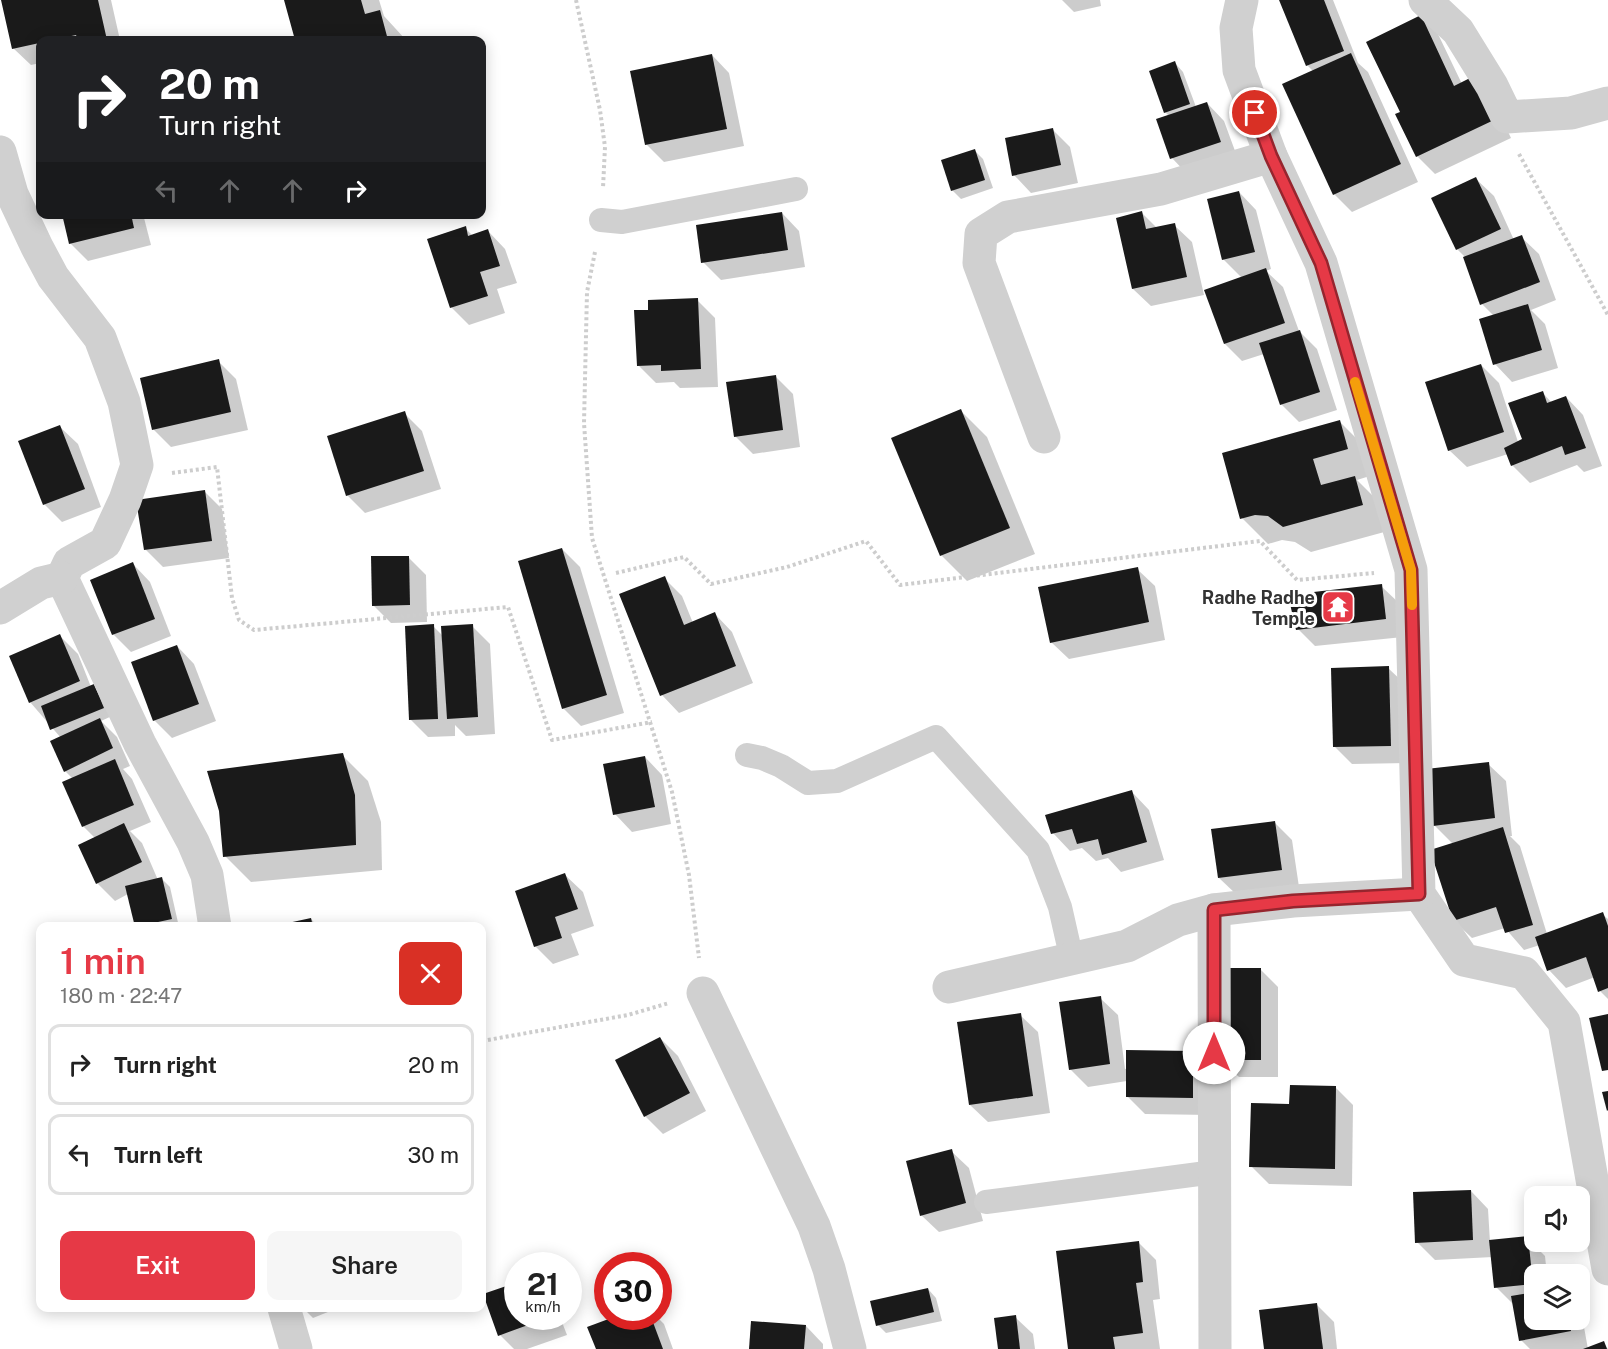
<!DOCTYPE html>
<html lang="en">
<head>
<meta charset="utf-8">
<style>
	body { margin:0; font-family:"Public Sans",sans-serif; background:#f6f6f6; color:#222; height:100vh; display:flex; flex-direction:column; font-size:22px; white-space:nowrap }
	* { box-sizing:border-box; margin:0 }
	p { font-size:20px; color:#767676 }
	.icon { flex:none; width:33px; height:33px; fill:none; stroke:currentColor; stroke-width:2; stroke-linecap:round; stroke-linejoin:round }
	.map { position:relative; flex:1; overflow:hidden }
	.side { position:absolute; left:36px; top:922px; width:450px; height:390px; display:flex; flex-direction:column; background:#fff; border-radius:12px; box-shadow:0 3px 15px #0003 }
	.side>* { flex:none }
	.guide { position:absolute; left:36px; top:36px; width:450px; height:183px; border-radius:12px; box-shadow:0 3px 15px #0003; background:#202124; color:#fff; overflow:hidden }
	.controls { position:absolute; left:1524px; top:1186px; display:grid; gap:12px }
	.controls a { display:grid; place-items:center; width:66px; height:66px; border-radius:12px; background:#fff; box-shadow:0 3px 15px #0003; font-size:30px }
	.speed { position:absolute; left:504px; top:1252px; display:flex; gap:12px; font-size:30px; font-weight:700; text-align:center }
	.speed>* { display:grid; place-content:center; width:78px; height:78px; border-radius:50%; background:#fff; box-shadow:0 3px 15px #0003; line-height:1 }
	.speed small { font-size:15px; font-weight:400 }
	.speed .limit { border:9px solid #d22; background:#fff; color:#111 }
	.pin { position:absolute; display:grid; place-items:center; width:51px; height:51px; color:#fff; margin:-26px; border:3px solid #fff; border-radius:50%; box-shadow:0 2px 6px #0007 }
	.me { position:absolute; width:66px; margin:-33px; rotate:0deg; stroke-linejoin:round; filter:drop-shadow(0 0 4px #0008) }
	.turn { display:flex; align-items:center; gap:21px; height:126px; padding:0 24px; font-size:27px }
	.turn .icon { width:78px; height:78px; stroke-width:2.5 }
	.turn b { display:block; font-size:42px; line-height:51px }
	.lanes { display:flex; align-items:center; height:57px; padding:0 24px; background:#0003; justify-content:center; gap:30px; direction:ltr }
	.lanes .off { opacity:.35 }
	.round { display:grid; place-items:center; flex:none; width:63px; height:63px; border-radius:12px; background:#f6f6f6 }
	.head { display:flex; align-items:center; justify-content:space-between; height:102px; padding:0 24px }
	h1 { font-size:36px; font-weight:600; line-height:45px; color:#e63946 }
	.action { display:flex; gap:12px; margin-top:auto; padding:12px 24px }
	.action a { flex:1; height:69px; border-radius:12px; background:#e63946; color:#fff; font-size:24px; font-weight:600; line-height:69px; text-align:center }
	.action a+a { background:#f6f6f6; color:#222 }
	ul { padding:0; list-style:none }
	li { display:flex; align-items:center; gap:18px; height:81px; margin:0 12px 9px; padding:0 12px; border:3px solid #e0e0e0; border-radius:12px }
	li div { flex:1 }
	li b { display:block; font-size:22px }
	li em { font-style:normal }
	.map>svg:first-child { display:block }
	.shadow { fill:#0003 }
	.building { fill:#1a1a1a }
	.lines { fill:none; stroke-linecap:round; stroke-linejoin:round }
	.path { stroke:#cdcdcd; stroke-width:4; stroke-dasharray:3 3; stroke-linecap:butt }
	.service { stroke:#d0d0d0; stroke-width:24 }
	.minor { stroke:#d0d0d0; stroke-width:33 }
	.tertiary { stroke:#d0d0d0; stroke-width:33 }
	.route-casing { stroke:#96252e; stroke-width:15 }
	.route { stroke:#e63946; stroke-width:10 }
	.slow { stroke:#f59e0b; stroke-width:10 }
	.labels { text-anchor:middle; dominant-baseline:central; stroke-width:6; stroke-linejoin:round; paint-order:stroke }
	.poi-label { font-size:18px; font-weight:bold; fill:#333; stroke:#fff; text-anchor:end }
</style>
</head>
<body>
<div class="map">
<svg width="1608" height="1349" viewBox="0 0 1608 1349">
	<rect width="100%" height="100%" fill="#fff"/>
	<g class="shadow">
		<polygon points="3,0 111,0 120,40 40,40 40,63 31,65 13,48"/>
		<polygon points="286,0 379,0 384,16 406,40 297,40"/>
		<polygon points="1062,0 1100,0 1101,6 1074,12"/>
		<polygon points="1281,0 1333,0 1358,63 1368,72 1418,182 1352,212 1334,194 1313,71 1307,65"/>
		<polygon points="1420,17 1438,34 1462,84 1491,96 1511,138 1435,174 1417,156"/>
		<polygon points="712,55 729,73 744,146 664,162 646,144"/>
		<polygon points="1175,63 1183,72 1196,107 1207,103 1224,121 1238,159 1189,176 1172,158 1169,116 1165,112"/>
		<polygon points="1053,130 1070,147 1078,183 1031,193 1014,175"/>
		<polygon points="975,151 983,159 993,188 961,199 952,190"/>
		<polygon points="1476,179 1494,196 1514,240 1521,237 1539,254 1556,300 1531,310 1545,324 1558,368 1512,382 1495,364 1494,316 1482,304 1466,258 1457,249"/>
		<polygon points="1239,192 1256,210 1271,269 1266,271 1283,287 1299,331 1317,349 1337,410 1299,422 1281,404 1264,354 1242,361 1225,344 1242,278 1223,259"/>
		<polygon points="782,213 799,231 805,267 721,280 703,262"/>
		<polygon points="1142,213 1157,228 1174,225 1192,242 1204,295 1151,306 1133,289 1118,219"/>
		<polygon points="64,214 143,214 151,245 88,261 70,243"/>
		<polygon points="465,228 473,236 488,231 505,249 517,283 497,289 505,313 469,325 451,307"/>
		<polygon points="697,300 715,318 718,387 680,388 674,382 656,383 638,365 650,311"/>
		<polygon points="218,361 236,379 248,430 171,447 154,430 142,379"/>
		<polygon points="1481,365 1499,383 1518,442 1524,439 1542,392 1552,403 1566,397 1583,415 1602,466 1584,472 1577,465 1530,483 1512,465 1508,454 1467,467 1449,450"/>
		<polygon points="776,377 793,394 800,447 753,454 735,436"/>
		<polygon points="961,411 987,437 1035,554 967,581 941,555"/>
		<polygon points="404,413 422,431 441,489 365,513 347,495"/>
		<polygon points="1340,422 1366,448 1373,475 1357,480 1381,504 1388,531 1311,552 1295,542 1282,540 1268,544 1242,518"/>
		<polygon points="60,427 78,444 101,507 62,522 44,504"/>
		<polygon points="205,492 222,509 229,558 163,567 145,549"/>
		<polygon points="562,549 580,567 624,713 581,726 563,708"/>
		<polygon points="408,557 426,575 427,622 391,623 373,605"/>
		<polygon points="133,564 150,582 171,636 131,652 113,634"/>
		<polygon points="1137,569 1155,586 1165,640 1069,659 1051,642"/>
		<polygon points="664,578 682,596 693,623 715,614 732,632 753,683 679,713 662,695"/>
		<polygon points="1381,586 1399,603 1403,637 1315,646 1298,629"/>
		<polygon points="433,626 443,636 472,626 490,644 495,734 466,736 455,725 455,736 428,737 411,720"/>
		<polygon points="60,636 78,654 91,687 94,686 112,716 101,721 117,737 130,766 123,769 132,779 151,822 130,831 142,843 158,880 162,879 170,887 179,927 136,927 128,894 115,901 97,883 95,838 83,826 64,783 73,779 65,771 61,738 30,702"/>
		<polygon points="177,646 194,664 216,721 172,738 154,720"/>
		<polygon points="1388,668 1406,685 1408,763 1352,764 1334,746"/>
		<polygon points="342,755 368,781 381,822 382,870 251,882 225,856"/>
		<polygon points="645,757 662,775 671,824 632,832 615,814"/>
		<polygon points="1488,764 1506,781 1512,836 1510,836 1520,846 1547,934 1602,914 1608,919 1608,999 1600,991 1595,977 1566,988 1549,970 1540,945 1524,950 1505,928 1472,938 1454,921 1453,844 1434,825"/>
		<polygon points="1132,792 1149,810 1164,860 1121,872 1108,858 1096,861 1082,848 1070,851 1053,833"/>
		<polygon points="1275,823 1292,840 1299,887 1237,895 1219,878"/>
		<polygon points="565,875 583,892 594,926 571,934 579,955 553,964 535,946"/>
		<polygon points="311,919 318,927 277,927"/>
		<polygon points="1260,969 1278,987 1278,1077 1239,1077 1221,1060"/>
		<polygon points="1100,998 1118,1015 1125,1069 1192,1053 1210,1071 1210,1115 1145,1114 1127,1096 1127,1081 1088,1087 1070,1069"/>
		<polygon points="1020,1015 1038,1032 1050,1113 988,1122 970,1105"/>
		<polygon points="660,1038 678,1056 706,1111 663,1134 645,1116"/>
		<polygon points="1335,1087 1353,1105 1352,1186 1269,1184 1251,1166 1291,1105"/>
		<polygon points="951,1151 969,1168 983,1221 939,1232 921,1215"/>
		<polygon points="1471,1191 1488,1209 1490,1242 1527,1238 1545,1256 1547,1275 1534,1275 1534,1320 1580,1320 1580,1305 1588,1349 1604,1343 1608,1349 1530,1349 1521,1340 1514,1305 1496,1287 1493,1257 1435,1260 1417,1242"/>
		<polygon points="1138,1242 1156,1260 1160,1299 1153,1300 1160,1349 1069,1349"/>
		<polygon points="928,1289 936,1298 942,1321 886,1333 878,1325"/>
		<polygon points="1316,1304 1334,1322 1337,1349 1265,1349"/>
		<polygon points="303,1308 338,1308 313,1318"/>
		<polygon points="518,1317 560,1317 567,1335 527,1349 514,1349 500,1335"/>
		<polygon points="618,1317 657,1317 664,1324 673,1349 597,1349"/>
		<polygon points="1015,1317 1033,1334 1035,1349 999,1349"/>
		<polygon points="806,1326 823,1344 823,1349 750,1349"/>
	</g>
	<g class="building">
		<polygon points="1,0 98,0 107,40 78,40 76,35 12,49"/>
		<polygon points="284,0 361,0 365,14 380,10 388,40 295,40"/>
		<polygon points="1279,0 1324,0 1344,51 1306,66"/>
		<polygon points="1421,15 1454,86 1474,76 1494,120 1416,157 1395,114 1400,112 1366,42"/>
		<polygon points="1351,53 1401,164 1333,195 1282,84"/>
		<polygon points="712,54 727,129 645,145 630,71"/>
		<polygon points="1175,61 1190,104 1164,113 1149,71"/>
		<polygon points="1207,102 1221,142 1170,159 1156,119"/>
		<polygon points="1053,128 1061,165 1012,176 1005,138"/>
		<polygon points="975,149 985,180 951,191 941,160"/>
		<polygon points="1476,177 1501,229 1456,250 1431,198"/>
		<polygon points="1239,191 1255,252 1222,260 1207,199"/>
		<polygon points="1142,211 1146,229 1175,223 1187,277 1132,289 1116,218"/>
		<polygon points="782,212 788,250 701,263 696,225"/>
		<polygon points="62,214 131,214 134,228 69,244"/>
		<polygon points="466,226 468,236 488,229 500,266 480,272 488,296 450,308 427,239"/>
		<polygon points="1522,235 1540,282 1480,305 1463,257"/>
		<polygon points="1266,268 1285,323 1224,344 1204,290"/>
		<polygon points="698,298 701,369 661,371 661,365 637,366 634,310 648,310 648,300"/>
		<polygon points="1528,304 1542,350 1493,365 1479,319"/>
		<polygon points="1300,330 1320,392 1280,405 1259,343"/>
		<polygon points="219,359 231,412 152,430 140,378"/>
		<polygon points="1481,364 1504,432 1448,451 1425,382"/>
		<polygon points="776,375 783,430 734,437 726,382"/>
		<polygon points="1543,391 1547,403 1566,396 1586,448 1565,455 1562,446 1511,466 1504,448 1522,439 1508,403"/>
		<polygon points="961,409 1010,528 940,556 891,438"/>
		<polygon points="405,411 424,471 346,496 327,436"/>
		<polygon points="1340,420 1348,449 1313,459 1321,485 1355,476 1363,505 1283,527 1268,516 1255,515 1240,519 1222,453"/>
		<polygon points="60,425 85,489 43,505 18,441"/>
		<polygon points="205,490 212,541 144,550 136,500"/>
		<polygon points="562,548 607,695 562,709 518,561"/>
		<polygon points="371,556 409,556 410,605 372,606"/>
		<polygon points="133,562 155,619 112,635 90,580"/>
		<polygon points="1138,567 1149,622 1050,643 1038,587"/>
		<polygon points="665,576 684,625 715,612 736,666 660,696 619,594"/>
		<polygon points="1382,584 1386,619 1296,630 1288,595"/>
		<polygon points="434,624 438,719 409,720 405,626"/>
		<polygon points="473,624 478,717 447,719 441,626"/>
		<polygon points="60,634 80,681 29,703 9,656"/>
		<polygon points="177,645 199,704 153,721 131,662"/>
		<polygon points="1389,666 1391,746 1333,747 1331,668"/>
		<polygon points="94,684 104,708 50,730 41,706"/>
		<polygon points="100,718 113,748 64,772 50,741"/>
		<polygon points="343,753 355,795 356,845 223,857 219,811 207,771"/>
		<polygon points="645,756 655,807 613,815 603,764"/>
		<polygon points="115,759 134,805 82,827 62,782"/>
		<polygon points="1489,762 1495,818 1433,826 1426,769"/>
		<polygon points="1132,790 1147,842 1102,855 1098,839 1077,844 1072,829 1051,834 1045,815"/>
		<polygon points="1275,821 1282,870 1218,878 1211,829"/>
		<polygon points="124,823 142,862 96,884 78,845"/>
		<polygon points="1503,827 1533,925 1505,933 1496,907 1453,921 1430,850"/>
		<polygon points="565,873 578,909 555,917 562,938 534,947 515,891"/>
		<polygon points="162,877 172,919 135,927 125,886"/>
		<polygon points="1603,912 1608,926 1608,988 1598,992 1586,957 1547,971 1535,937"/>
		<polygon points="311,918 313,927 274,927 274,926"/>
		<polygon points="1219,968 1261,968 1261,1060 1220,1060"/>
		<polygon points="1101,996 1110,1064 1069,1070 1059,1002"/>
		<polygon points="1021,1013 1033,1096 969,1105 957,1022"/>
		<polygon points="1608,1014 1608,1070 1602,1071 1589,1018"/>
		<polygon points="660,1037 690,1093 644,1117 615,1060"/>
		<polygon points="1126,1050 1193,1051 1193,1098 1126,1097"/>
		<polygon points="1290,1085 1336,1086 1335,1169 1249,1167 1251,1103 1289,1104"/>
		<polygon points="1608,1091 1608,1110 1607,1111 1602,1092"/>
		<polygon points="952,1149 966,1203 920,1216 906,1161"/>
		<polygon points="1471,1190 1473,1240 1415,1243 1413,1192"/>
		<polygon points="1528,1236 1533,1284 1494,1288 1489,1240"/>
		<polygon points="1139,1241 1143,1282 1136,1283 1143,1333 1113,1337 1115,1349 1068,1349 1056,1251"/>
		<polygon points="518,1282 518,1317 550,1317 498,1336 483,1294"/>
		<polygon points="928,1288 934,1312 876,1326 870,1301"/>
		<polygon points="1534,1292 1534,1320 1569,1320 1571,1331 1519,1341 1511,1296"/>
		<polygon points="1317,1303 1323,1349 1264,1349 1259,1310"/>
		<polygon points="1016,1315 1020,1349 998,1349 994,1318"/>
		<polygon points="614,1317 651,1317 663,1349 596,1349 587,1327"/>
		<polygon points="751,1321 806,1325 804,1349 749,1349"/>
		<polygon points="1604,1341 1607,1349 1583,1349"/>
	</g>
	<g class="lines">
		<g class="path">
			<polyline points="576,0 600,110 605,147 603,188"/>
			<polyline points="1519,154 1608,315"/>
			<polyline points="595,252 587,292 584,423 592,538 672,792 689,875 699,958"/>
			<polyline points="172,473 217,467 232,598 239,620 254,630 508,607 552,740 652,722"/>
			<polyline points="616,573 684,557 711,584 787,567 866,541 900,585 1260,541 1297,580 1374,573"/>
			<polyline points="482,1041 628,1015 669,1003"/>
		</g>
		<g class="service">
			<polyline points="601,220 622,222 796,189"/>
			<polyline points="747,755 762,758 781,766 808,783 837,781 936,737 1038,850 1060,907 1072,960"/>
			<polyline points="986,1202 1214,1172"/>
		</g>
		<g class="minor">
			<polyline points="1242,0 1236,28 1239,70 1271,156 1321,263 1411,570 1419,894 1464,960 1524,973 1564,1022 1608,1269"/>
			<polyline points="0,152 12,194 37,247 53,277 100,338 124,402 137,465 125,500 105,543 69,563 62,578 140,744 193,842 207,875 215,927"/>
			<polyline points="1044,437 979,263 981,234 1008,217 1161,189 1271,156"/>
			<polyline points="0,608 41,583 62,578"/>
			<polyline points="1214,910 1215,1349"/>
			<polyline points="949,987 1127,946 1178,920 1214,910 1293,901 1419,894"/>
			<polyline points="703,993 814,1226 829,1269 850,1349"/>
			<polyline points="284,1308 296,1349"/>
		</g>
		<polyline class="tertiary" points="1425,0 1458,31 1492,86 1507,117 1571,113 1608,103"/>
	</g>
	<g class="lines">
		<defs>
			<polyline id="route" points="1214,1053 1214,910 1293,901 1419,894 1411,570 1321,263 1271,156 1255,113"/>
		</defs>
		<use href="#route" class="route-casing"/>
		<use href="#route" class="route"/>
		<polyline class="slow" points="1355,382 1411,570 1412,605"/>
	</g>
	<defs>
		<symbol id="temple-square" viewBox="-11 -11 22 22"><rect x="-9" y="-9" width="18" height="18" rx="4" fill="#e63946" stroke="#fff"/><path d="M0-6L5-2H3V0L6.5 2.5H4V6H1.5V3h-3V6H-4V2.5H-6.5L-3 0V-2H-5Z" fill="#fff"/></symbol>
	</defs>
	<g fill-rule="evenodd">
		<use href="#temple-square" x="1319" y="588" width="38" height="38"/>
	</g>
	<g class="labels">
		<g class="poi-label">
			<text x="1315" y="597">Radhe Radhe<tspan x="1315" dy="21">Temple</tspan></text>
		</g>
	</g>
</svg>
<div class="controls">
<a><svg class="icon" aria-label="sound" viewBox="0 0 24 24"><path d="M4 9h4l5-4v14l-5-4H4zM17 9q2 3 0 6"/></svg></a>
<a><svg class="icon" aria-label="layers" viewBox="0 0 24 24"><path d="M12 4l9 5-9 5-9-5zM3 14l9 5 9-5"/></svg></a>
</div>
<div class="speed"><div>21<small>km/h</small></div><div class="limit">30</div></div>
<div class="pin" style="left:1255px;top:113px;background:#d93025"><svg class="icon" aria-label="arrive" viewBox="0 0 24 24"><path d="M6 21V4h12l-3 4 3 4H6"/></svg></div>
<svg class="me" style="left:1214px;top:1053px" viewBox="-20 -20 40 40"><circle r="19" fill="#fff"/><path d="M0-13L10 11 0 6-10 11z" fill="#e63946"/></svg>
<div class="guide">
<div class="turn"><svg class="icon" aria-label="right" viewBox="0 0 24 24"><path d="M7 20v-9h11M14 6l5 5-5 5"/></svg><div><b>20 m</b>Turn right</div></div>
<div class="lanes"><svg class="icon off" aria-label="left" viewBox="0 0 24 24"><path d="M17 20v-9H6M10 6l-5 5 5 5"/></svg><svg class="icon off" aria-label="ahead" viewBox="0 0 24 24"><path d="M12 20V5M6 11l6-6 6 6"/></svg><svg class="icon off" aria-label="ahead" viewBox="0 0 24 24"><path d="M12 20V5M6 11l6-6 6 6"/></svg><svg class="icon" aria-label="right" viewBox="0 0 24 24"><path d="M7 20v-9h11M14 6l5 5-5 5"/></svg></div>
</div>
<section class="side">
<div class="head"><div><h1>1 min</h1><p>180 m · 22:47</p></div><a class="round" style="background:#d93025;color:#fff"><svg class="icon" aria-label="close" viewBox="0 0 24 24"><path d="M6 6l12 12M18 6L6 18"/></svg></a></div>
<ul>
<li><svg class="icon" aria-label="right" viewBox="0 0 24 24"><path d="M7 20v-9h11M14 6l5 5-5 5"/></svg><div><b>Turn right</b></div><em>20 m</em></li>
<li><svg class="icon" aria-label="left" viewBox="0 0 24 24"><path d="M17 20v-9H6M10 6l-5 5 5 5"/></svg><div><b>Turn left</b></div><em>30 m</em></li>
</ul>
<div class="action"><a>Exit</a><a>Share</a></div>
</section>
</div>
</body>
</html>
